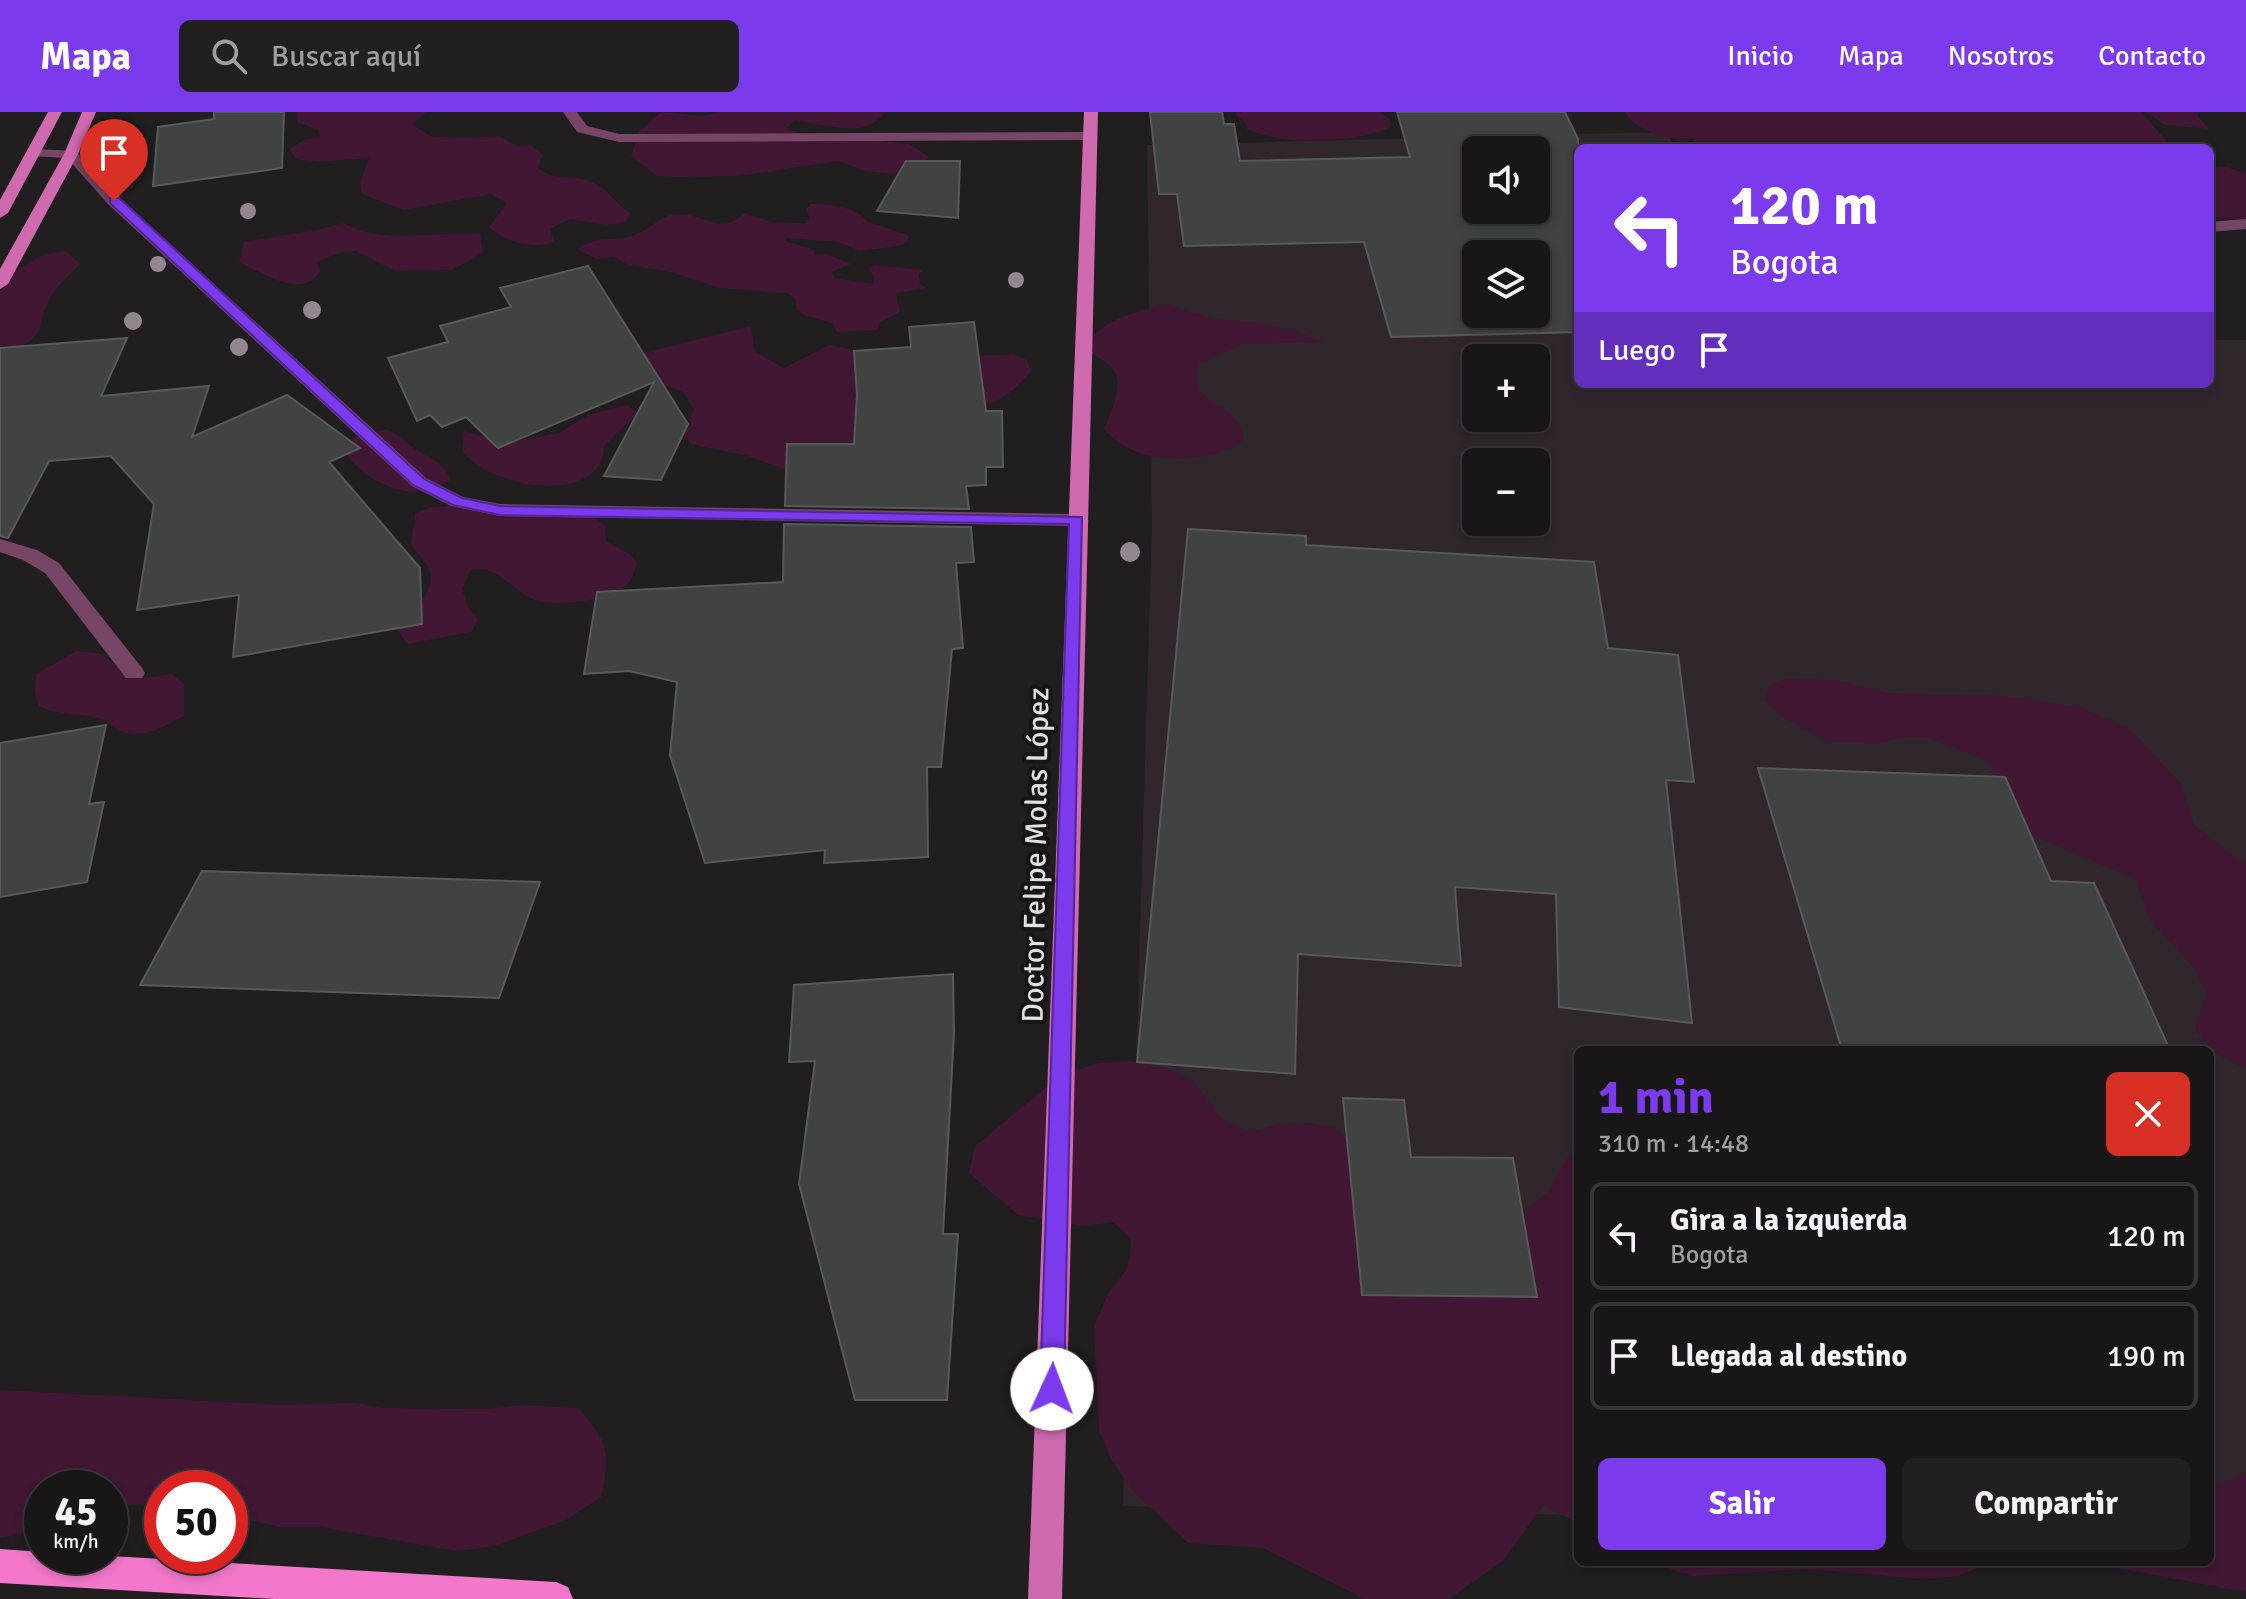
<!DOCTYPE html>
<html lang="es">
<head>
<meta charset="utf-8">
<style>
	body { margin:0; font-family:Signika,sans-serif; background:#221f21; color:#f1f3f6; height:100vh; display:flex; flex-direction:column; font-size:30px; white-space:nowrap }
	* { box-sizing:border-box; margin:0 }
	p { font-size:26px; color:#9f9fa2 }
	.icon { flex:none; width:44px; height:44px; fill:none; stroke:currentColor; stroke-width:2; stroke-linecap:round; stroke-linejoin:round }
	.map { position:relative; flex:1; overflow:hidden }
	.panel { position:absolute; left:1574px; top:934px; width:640px; height:520px; display:flex; flex-direction:column; background:#191618; border-radius:12px; box-shadow:0 4px 12px #0003,0 0 0 2px #373537 }
	.panel>* { flex:none }
	.hud { position:absolute; left:1574px; top:32px; width:640px; height:244px; border-radius:12px; box-shadow:0 4px 12px #0003,0 0 0 2px #373537; background:#7c3aed; color:#fff; overflow:hidden }
	.fabs { position:absolute; left:1462px; top:24px; display:grid; gap:16px }
	.fabs a { display:grid; place-items:center; width:88px; height:88px; border-radius:12px; background:#191618; box-shadow:0 4px 12px #0003,0 0 0 2px #373537; font-size:40px }
	.speed { position:absolute; left:24px; top:1358px; display:flex; gap:16px; font-size:40px; font-weight:700; text-align:center }
	.speed>* { display:grid; place-content:center; width:104px; height:104px; border-radius:50%; background:#191618; box-shadow:0 4px 12px #0003,0 0 0 2px #373537; line-height:1 }
	.speed small { font-size:20px; font-weight:400 }
	.speed .limit { border:12px solid #d22; background:#fff; color:#111 }
	.pin { position:absolute; display:grid; place-items:center; width:68px; height:68px; color:#fff; margin:-82px -34px; border-radius:50% 50% 50% 0; rotate:-45deg; box-shadow:0 0 8px #0007 }
	.pin .icon { rotate:45deg }
	.me { position:absolute; width:88px; margin:-44px; rotate:2deg; stroke-linejoin:round; filter:drop-shadow(0 0 6px #0008) }
	.turn { display:flex; align-items:center; gap:28px; height:168px; padding:0 24px; font-size:36px }
	.turn .icon { width:104px; height:104px; stroke-width:2.5 }
	.turn b { display:block; font-size:56px; line-height:68px }
	.then { display:flex; align-items:center; height:76px; padding:0 24px; background:#0003; gap:16px; font-size:30px }
	.round { display:grid; place-items:center; flex:none; width:84px; height:84px; border-radius:12px; background:#221f21 }
	.headline { display:flex; align-items:center; justify-content:space-between; height:136px; padding:0 24px }
	h1 { font-size:48px; font-weight:700; line-height:60px; color:#7c3aed }
	.action { display:flex; gap:16px; margin-top:auto; padding:16px 24px }
	.action a { flex:1; height:92px; border-radius:12px; background:#7c3aed; color:#fff; font-size:32px; font-weight:700; line-height:92px; text-align:center }
	.action a+a { background:#221f21; color:#f1f3f6 }
	ul { padding:0; list-style:none }
	li { display:flex; align-items:center; gap:24px; height:108px; margin:0 16px 12px; padding:0 8px; border:4px solid #373537; border-radius:12px }
	li div { flex:1 }
	li b { display:block; font-size:30px }
	li em { font-style:normal }
	header { display:flex; align-items:center; gap:48px; box-sizing:border-box; height:112px; padding:0 40px; background:#7c3aed; color:#fff }
	header strong { font-size:38px }
	nav { display:flex; gap:44px; margin-inline-start:auto; font-size:28px }
	.search { width:560px; height:72px; background:#221f21; display:flex; align-items:center; gap:20px; box-sizing:border-box; padding:0 28px; border-radius:12px; color:#9f9fa2; font-size:30px }
	.map>svg:first-child { display:block }
	.built { fill:#2f272c; fill-rule:evenodd }
	.green { fill:#411734 }
	.building { fill:#414342; stroke:#575a58; stroke-width:2; fill-rule:evenodd }
	.lines { fill:none; stroke-linecap:round; stroke-linejoin:round }
	.minor { fill:#774666; fill-rule:evenodd }
	.major { fill:#d06aaf; fill-rule:evenodd }
	.highway { fill:#f378cb; fill-rule:evenodd }
	.tree { fill:#94868f }
	.route { fill:#7c3aed; stroke:#51269a; stroke-width:2 }
	.labels { text-anchor:middle; dominant-baseline:central; stroke-width:8; stroke-linejoin:round; paint-order:stroke }
	.street-label { font-size:30px; fill:#e2e0e1; stroke:#171516 }
</style>
</head>
<body>
<header>
<strong>Mapa</strong>
<div class="search"><svg class="icon" aria-label="search" viewBox="0 0 24 24"><circle cx="10" cy="10" r="6"/><path d="M15 15l6 6"/></svg>Buscar aquí</div>
<nav><a>Inicio</a><a>Mapa</a><a>Nosotros</a><a>Contacto</a></nav>
</header>
<div class="map">
<svg width="2246" height="1487" viewBox="0 0 2246 1487">
	<rect width="100%" height="100%" fill="#211e20"/>
	<path class="built" d="M 1667,20 L 1675,36 L 1578,36 L 1578,272 L 2210,272 L 2210,228 L 2246,228 L 2246,1417 L 2210,1416 L 2210,938 L 1578,938 L 1578,1403 L 1123,1394 L 1152,414 L 1147,33 ZM 1476,38 L 1536,38 L 1536,98 L 1476,98 ZM 1476,142 L 1536,142 L 1536,202 L 1476,202 ZM 1476,246 L 1536,246 L 1536,306 L 1476,306 ZM 1476,350 L 1536,350 L 1536,410 L 1476,410 Z"/>
	<g class="green">
		<path d="M 297,0 L 426,0 L 412,12 L 430,24 L 465,26 L 499,24 L 518,34 L 530,33 L 543,42 L 538,56 C 558,71 573,61 592,70 C 608,77 617,93 631,102 L 626,110 L 606,113 L 570,107 L 550,117 L 554,130 C 532,137 507,131 489,115 L 507,91 L 491,82 L 404,98 L 362,82 L 360,71 L 369,46 L 318,50 L 296,47 L 290,37 L 304,28 L 320,25 L 318,18 L 297,10 Z"/>
		<path d="M 661,0 L 705,4 L 720,0 L 886,0 C 862,30 824,10 794,9 L 787,16 L 798,21 L 909,32 L 928,44 L 927,52 L 900,63 L 865,59 L 839,49 L 739,64 L 673,65 L 657,64 L 631,44 L 639,20 Z"/>
		<path d="M 1237,0 L 1379,0 L 1390,7 L 1391,15 C 1354,32 1284,34 1247,17 L 1245,10 L 1236,3 Z"/>
		<path d="M 1625,0 L 2141,0 L 2171,34 L 1698,36 L 1692,27 C 1674,31 1633,18 1625,0 Z"/>
		<polygon points="2146,0 2199,0 2197,3 2209,17 2165,13"/>
		<polygon points="2227,55 2246,62 2246,109 2210,104 2210,56"/>
		<path d="M 810,92 C 827,92 857,94 866,109 L 908,123 L 909,126 L 903,133 L 860,139 L 838,130 L 785,126 L 785,129 L 815,138 L 814,143 L 826,142 L 851,152 L 832,160 L 835,166 L 873,172 L 874,165 L 868,155 L 876,153 L 923,158 L 919,163 L 920,172 L 927,176 L 896,181 L 900,200 L 879,211 L 878,218 L 837,220 L 832,211 L 806,204 L 797,198 L 795,186 L 787,181 L 720,176 L 671,160 L 626,152 L 614,145 L 596,147 L 577,137 C 603,121 617,131 637,122 C 652,116 663,101 681,102 C 702,102 723,124 744,101 L 772,110 L 806,111 L 810,106 L 806,98 Z"/>
		<path d="M 343,111 C 391,135 429,118 480,122 L 483,141 L 452,158 L 395,159 L 356,139 L 341,140 L 317,150 L 320,159 C 303,189 261,160 239,150 L 244,130 L 317,118 Z"/>
		<path d="M 66,139 L 80,152 C 72,161 61,170 54,180 C 32,213 53,230 0,239 L 0,167 L 43,143 Z"/>
		<path d="M 1165,192 L 1215,207 L 1253,210 L 1295,219 L 1324,230 L 1242,232 L 1198,252 C 1185,297 1242,287 1244,329 C 1205,354 1135,355 1104,317 C 1110,302 1126,271 1112,256 C 1106,249 1094,244 1086,238 C 1093,209 1140,199 1165,192 Z"/>
		<path d="M 751,214 L 755,240 L 784,256 L 829,233 L 849,237 L 875,249 L 1013,242 L 1027,248 L 1031,259 C 992,307 958,299 903,296 C 884,294 872,292 856,302 L 858,313 L 868,321 L 825,357 L 781,356 L 748,344 L 691,332 L 683,321 L 694,297 L 683,280 L 607,250 Z"/>
		<path d="M 627,293 L 638,301 L 604,334 C 602,397 487,375 462,339 L 464,319 L 496,328 L 516,329 L 559,321 L 588,303 Z"/>
		<path d="M 386,317 C 396,321 399,324 407,331 C 423,345 442,346 451,368 C 444,372 435,378 427,379 C 398,384 358,365 345,338 L 354,326 Z"/>
		<path d="M 448,394 L 556,405 L 594,405 L 605,414 L 606,429 L 630,442 L 637,451 C 635,457 634,464 630,469 C 614,489 552,497 530,486 C 507,474 498,453 471,458 L 462,477 L 468,495 L 478,508 L 471,520 L 407,532 L 397,517 C 410,503 440,476 428,454 C 424,447 416,440 411,433 L 415,402 L 431,395 Z"/>
		<path d="M 77,539 L 99,541 L 126,561 L 146,566 L 172,562 L 184,572 L 184,604 C 163,615 142,629 118,618 C 112,615 108,609 102,607 C 79,600 64,606 39,594 L 35,580 L 36,562 Z"/>
		<polygon points="1789,566 1841,569 1887,581 2005,584 2078,595 2111,608 2133,620 2182,673 2195,714 2246,753 2246,957 2216,941 2195,918 2206,880 2194,856 2150,808 2135,767 2020,718 1998,666 1984,647 1927,626 1899,626 1878,632 1826,629 1781,604 1764,588 1770,573"/>
		<path d="M 1130,949 L 1165,956 L 1191,967 L 1224,1009 L 1250,1020 L 1279,1012 L 1311,1011 L 1339,1017 L 1353,1040 L 1375,1167 L 1402,1187 C 1439,1182 1477,1172 1513,1186 L 1500,1154 L 1511,1107 L 1547,1081 L 1571,1040 L 1578,1035 L 1578,1411 L 1543,1393 L 1504,1448 L 1449,1487 L 1365,1487 L 1263,1436 L 1188,1431 L 1133,1379 L 1112,1349 L 1099,1318 L 1094,1214 L 1108,1182 L 1126,1158 L 1134,1130 L 1113,1110 L 1080,1114 L 1018,1103 L 969,1061 L 975,1034 L 1044,977 L 1070,960 L 1099,951 Z"/>
		<path d="M 0,1278 L 282,1293 L 354,1291 L 384,1296 L 486,1297 L 523,1293 L 578,1296 C 609,1331 611,1341 601,1385 L 566,1408 L 495,1434 L 458,1439 L 319,1415 L 281,1415 L 230,1404 L 230,1376 L 162,1376 L 162,1392 L 110,1393 L 110,1376 L 42,1376 L 42,1416 L 0,1426 Z"/>
		<polygon points="2246,1362 2246,1480 2084,1450 2210,1450 2210,1374"/>
		<polygon points="1649,1450 1992,1450 1958,1464 1923,1467 1807,1457 1693,1464"/>
	</g>
	<g class="building">
		<polygon points="214,0 284,0 282,56 153,74 158,15 214,7"/>
		<path d="M 1150,0 L 1222,0 L 1224,12 L 1234,12 L 1240,49 L 1410,45 L 1397,0 L 1565,0 L 1578,27 L 1578,220 L 1391,225 L 1364,130 L 1184,134 L 1177,82 L 1159,82 ZM 1476,38 L 1536,38 L 1536,98 L 1476,98 ZM 1476,142 L 1536,142 L 1536,202 L 1476,202 Z"/>
		<polygon points="906,49 960,49 958,106 877,99"/>
		<polygon points="588,154 688,312 661,368 604,364 654,270 498,336 466,305 442,315 430,303 417,309 388,246 448,230 440,214 511,195 500,176"/>
		<polygon points="974,210 986,299 1002,299 1003,355 986,355 986,373 966,374 969,397 785,394 787,332 854,332 857,283 854,239 911,235 909,215"/>
		<polygon points="127,226 101,284 209,274 192,325 287,283 360,336 329,350 420,456 422,512 233,545 239,483 137,498 154,392 111,344 49,349 8,426 0,424 0,236"/>
		<polygon points="784,412 971,415 974,450 956,451 963,536 952,537 941,655 927,655 928,745 824,751 825,738 705,751 670,643 677,570 629,559 584,562 597,480 783,470"/>
		<polygon points="1188,417 1306,424 1306,433 1594,450 1608,536 1678,543 1694,670 1666,668 1692,911 1559,895 1556,782 1455,775 1461,854 1298,842 1295,962 1137,950"/>
		<polygon points="106,613 89,692 104,690 87,770 0,785 0,631"/>
		<polygon points="1758,656 2005,665 2051,769 2094,771 2170,938 1842,938"/>
		<polygon points="202,759 540,770 499,886 140,873"/>
		<polygon points="953,862 954,921 943,1122 958,1122 947,1288 855,1288 799,1072 815,949 789,950 794,873"/>
		<polygon points="1343,986 1404,988 1411,1045 1513,1046 1537,1185 1362,1183"/>
	</g>
	<g class="lines">
		<g class="minor">
			<polygon points="563,0 577,0 587,14 619,22 1089,20 1096,24 1089,28 619,30 577,20"/>
			<polygon points="35,37 76,39 120,86 426,366 463,385 500,392 1077,402 1087,408 1077,414 500,404 451,394 412,374 108,92 67,46 30,44 28,41"/>
			<polygon points="2246,107 2246,117 2210,120 2210,110"/>
			<polygon points="0,427 37,438 59,451 142,556 145,561 142,566 126,566 45,461 23,448 0,440"/>
		</g>
		<g class="major">
			<polygon points="48,0 62,0 8,101 0,106 0,88"/>
			<polygon points="82,0 96,0 78,42 8,172 0,177 0,157 64,42"/>
			<polygon points="1084,0 1098,0 1062,1487 1028,1487"/>
		</g>
		<polygon class="highway" points="0,1437 42,1440 42,1444 110,1444 556,1470 568,1475 573,1487 275,1487 0,1471"/>
	</g>
	<g class="tree">
		<circle cx="248" cy="99" r="8"/>
		<circle cx="158" cy="152" r="8"/>
		<circle cx="1016" cy="168" r="8"/>
		<circle cx="312" cy="198" r="9"/>
		<circle cx="133" cy="209" r="9"/>
		<circle cx="239" cy="235" r="9"/>
		<circle cx="1130" cy="440" r="10"/>
	</g>
	<polygon class="route" points="110,86 119,86 424,367 462,386 500,394 1082,405 1064,1277 1060,1285 1052,1288 1044,1285 1040,1277 1069,412 500,403 453,393 413,373 110,91"/>
	<g class="labels">
		<g class="street-label">
			<text transform="translate(1036 743) rotate(-89)">Doctor Felipe Molas López</text>
		</g>
	</g>
</svg>
<div class="fabs">
<a><svg class="icon" aria-label="sound" viewBox="0 0 24 24"><path d="M4 9h4l5-4v14l-5-4H4zM17 9q2 3 0 6"/></svg></a>
<a><svg class="icon" aria-label="layers" viewBox="0 0 24 24"><path d="M12 4l9 5-9 5-9-5zM3 14l9 5 9-5"/></svg></a>
<a>+</a>
<a>−</a>
</div>
<div class="speed"><div>45<small>km/h</small></div><div class="limit">50</div></div>
<div class="pin" style="left:114px;top:89px;background:#d93025"><svg class="icon" aria-label="arrive" viewBox="0 0 24 24"><path d="M6 21V4h12l-3 4 3 4H6"/></svg></div>
<svg class="me" style="left:1052px;top:1277px" viewBox="-20 -20 40 40"><circle r="19" fill="#fff"/><path d="M0-13L10 11 0 6-10 11z" fill="#7c3aed"/></svg>
<div class="hud">
<div class="turn"><svg class="icon" aria-label="left" viewBox="0 0 24 24"><path d="M17 20v-9H6M10 6l-5 5 5 5"/></svg><div><b>120 m</b>Bogota</div></div>
<div class="then">Luego<svg class="icon" aria-label="arrive" viewBox="0 0 24 24"><path d="M6 21V4h12l-3 4 3 4H6"/></svg></div>
</div>
<section class="panel">
<div class="headline"><div><h1>1 min</h1><p>310 m · 14:48</p></div><a class="round" style="background:#d93025;color:#fff"><svg class="icon" aria-label="close" viewBox="0 0 24 24"><path d="M6 6l12 12M18 6L6 18"/></svg></a></div>
<ul>
<li><svg class="icon" aria-label="left" viewBox="0 0 24 24"><path d="M17 20v-9H6M10 6l-5 5 5 5"/></svg><div><b>Gira a la izquierda</b><p>Bogota</p></div><em>120 m</em></li>
<li><svg class="icon" aria-label="arrive" viewBox="0 0 24 24"><path d="M6 21V4h12l-3 4 3 4H6"/></svg><div><b>Llegada al destino</b></div><em>190 m</em></li>
</ul>
<div class="action"><a>Salir</a><a>Compartir</a></div>
</section>
</div>
</body>
</html>
